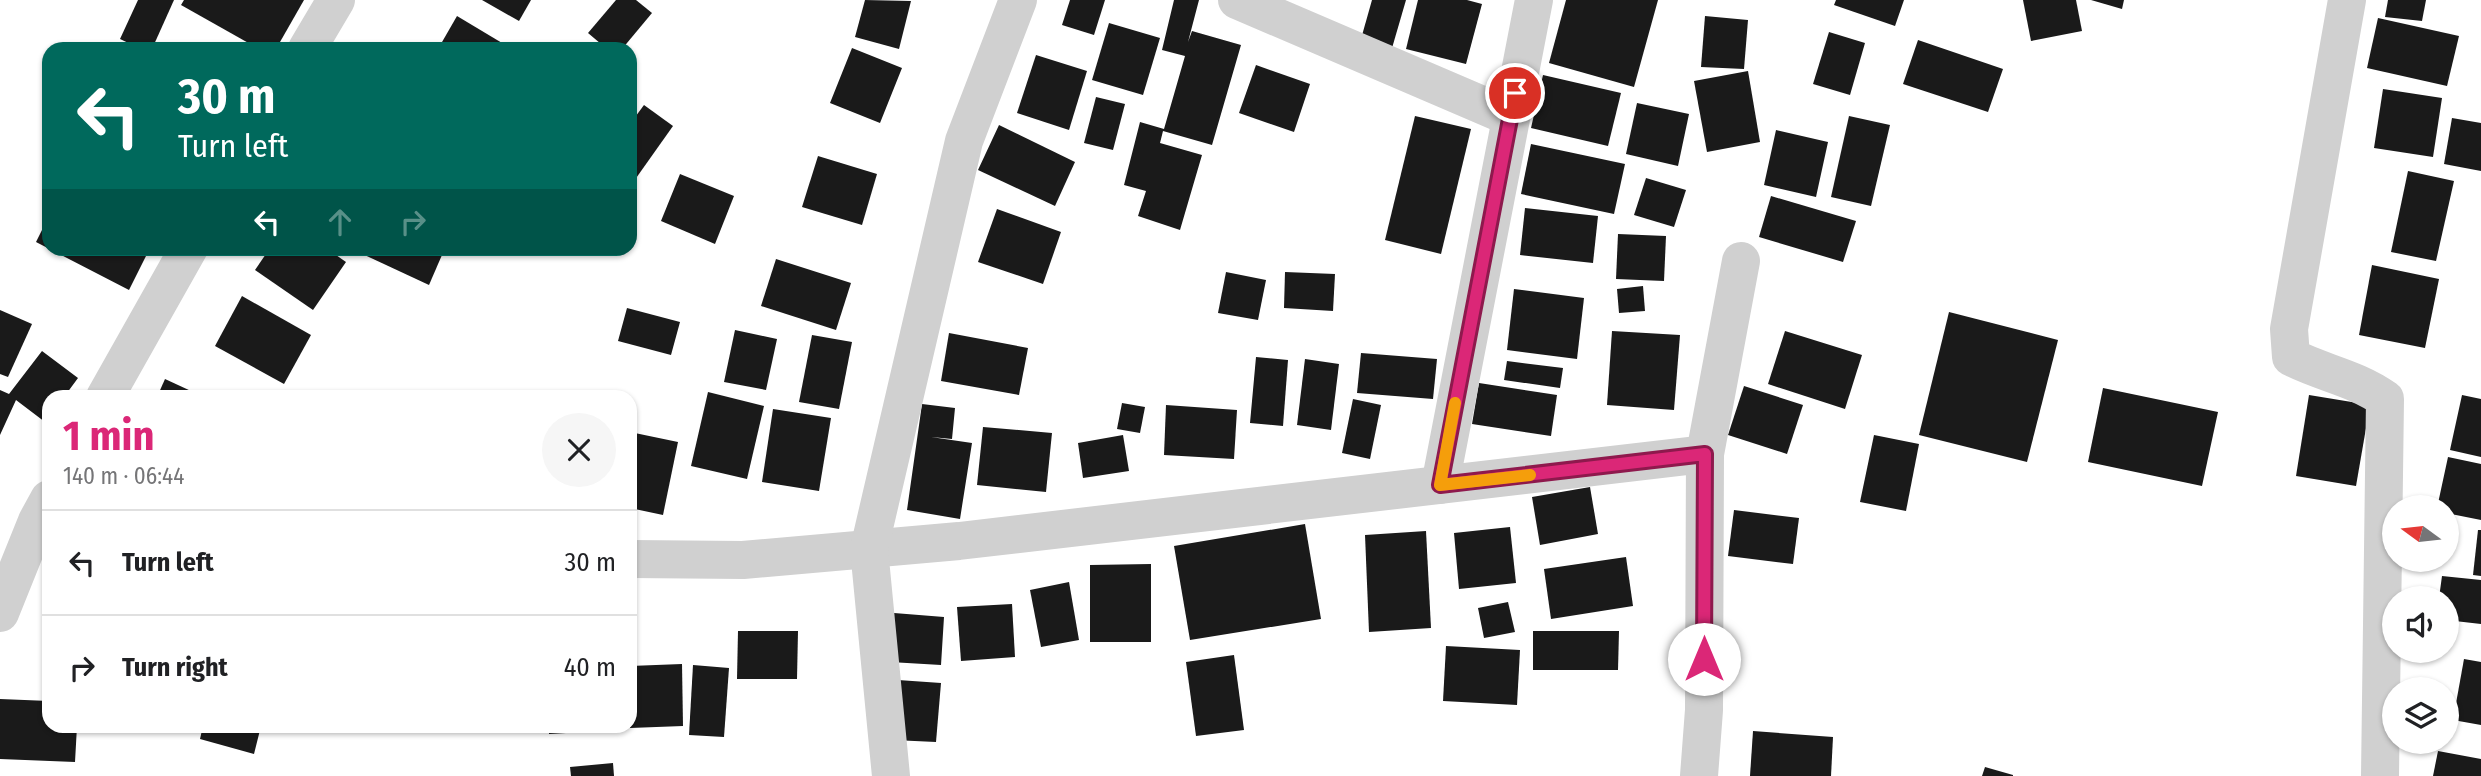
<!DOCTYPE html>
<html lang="en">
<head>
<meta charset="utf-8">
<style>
	body { margin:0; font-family:"Fira Sans Condensed",sans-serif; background:#f6f6f6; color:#202124; height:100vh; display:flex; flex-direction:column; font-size:26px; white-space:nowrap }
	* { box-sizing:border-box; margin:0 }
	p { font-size:23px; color:#757577 }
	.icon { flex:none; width:38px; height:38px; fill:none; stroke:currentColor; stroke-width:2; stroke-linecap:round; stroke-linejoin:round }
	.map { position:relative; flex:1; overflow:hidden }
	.panel { position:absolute; left:42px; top:390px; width:595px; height:343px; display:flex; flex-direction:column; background:#fff; border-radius:21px; box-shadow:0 2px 5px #0004 }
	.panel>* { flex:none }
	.banner { position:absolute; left:42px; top:42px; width:595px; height:214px; border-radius:21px; box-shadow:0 2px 5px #0004; background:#00695c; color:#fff; overflow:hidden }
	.needle { width:46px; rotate:285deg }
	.buttons { position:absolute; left:2382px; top:495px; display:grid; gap:14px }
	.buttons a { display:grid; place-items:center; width:77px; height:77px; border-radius:50%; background:#fff; box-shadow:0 2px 5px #0004; font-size:35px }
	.pin { position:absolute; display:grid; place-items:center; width:60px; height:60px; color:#fff; margin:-30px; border:4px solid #fff; border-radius:50%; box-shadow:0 2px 7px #0007 }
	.me { position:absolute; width:77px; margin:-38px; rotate:0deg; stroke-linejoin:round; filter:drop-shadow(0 0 5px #0008) }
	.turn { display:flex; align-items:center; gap:24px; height:147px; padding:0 21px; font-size:32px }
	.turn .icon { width:91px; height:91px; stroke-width:2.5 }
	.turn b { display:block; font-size:49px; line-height:60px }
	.lanes { display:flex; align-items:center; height:66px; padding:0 21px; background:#0003; justify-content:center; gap:35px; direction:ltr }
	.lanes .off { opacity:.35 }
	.round { display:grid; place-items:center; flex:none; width:74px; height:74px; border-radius:37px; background:#f6f6f6 }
	.head { display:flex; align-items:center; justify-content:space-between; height:119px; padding:0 21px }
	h1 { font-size:42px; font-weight:700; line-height:52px; color:#db2777 }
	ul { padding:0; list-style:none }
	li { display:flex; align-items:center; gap:21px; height:105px; padding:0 21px; border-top:2px solid #e0e0e0 }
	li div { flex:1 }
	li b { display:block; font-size:26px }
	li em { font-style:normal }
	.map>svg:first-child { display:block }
	.building { fill:#1a1a1a }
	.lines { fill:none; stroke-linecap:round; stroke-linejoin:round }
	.minor { stroke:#d0d0d0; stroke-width:38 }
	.route-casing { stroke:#8e194d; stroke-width:18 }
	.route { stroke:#db2777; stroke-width:12 }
	.slow { stroke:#f59e0b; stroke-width:12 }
</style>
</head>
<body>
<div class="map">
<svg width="2481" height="776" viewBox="0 0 2481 776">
	<rect width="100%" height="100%" fill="#fff"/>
	<g class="building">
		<polygon points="138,0 174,0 152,49 141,49 120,39"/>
		<polygon points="184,0 304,0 276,49 259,49 181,5"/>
		<polygon points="482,0 531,0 519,21"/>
		<polygon points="616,0 636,0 652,13 622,49 607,49 588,33"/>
		<polygon points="865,0 911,1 899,49 855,37"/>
		<polygon points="1070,0 1105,0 1094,35 1062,25"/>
		<polygon points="1174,0 1199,0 1188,42 1192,31 1241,45 1212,145 1163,131 1160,143 1202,155 1180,230 1138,216 1146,191 1124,185 1140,122 1164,129 1185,56 1162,50"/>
		<polygon points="1372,0 1406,0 1390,55 1359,46"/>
		<polygon points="1418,0 1467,0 1482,4 1466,64 1406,49"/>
		<polygon points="1566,0 1658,0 1634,87 1549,63"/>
		<polygon points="1836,0 1904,0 1895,26 1834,5"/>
		<polygon points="2023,0 2076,0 2082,31 2031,41"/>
		<polygon points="2091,0 2124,0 2122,9"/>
		<polygon points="2388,0 2426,0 2422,21 2385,17"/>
		<polygon points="457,16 512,49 438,49"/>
		<polygon points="1705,16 1748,20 1744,69 1701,67"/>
		<polygon points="2378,18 2459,36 2447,86 2367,68"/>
		<polygon points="1109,23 1160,38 1143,95 1092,80"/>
		<polygon points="1829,32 1865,43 1850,95 1813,84"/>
		<polygon points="1918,40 2003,69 1988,112 1903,84"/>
		<polygon points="852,48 902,68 880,123 830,103"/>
		<polygon points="1036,55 1087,71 1069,130 1017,113"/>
		<polygon points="1256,65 1310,84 1294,132 1239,113"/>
		<polygon points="1748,71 1760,142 1707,152 1694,81"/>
		<polygon points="1543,75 1621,93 1608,146 1531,128"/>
		<polygon points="2383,89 2442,98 2433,157 2374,148"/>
		<polygon points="1096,97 1125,104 1113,150 1084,143"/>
		<polygon points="1637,103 1689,114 1678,166 1626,154"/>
		<polygon points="644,105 673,126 634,181 630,178 630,124"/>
		<polygon points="1415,116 1471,129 1441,254 1385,240"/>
		<polygon points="1849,116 1890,125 1871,206 1831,197"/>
		<polygon points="2452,118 2481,123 2481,171 2444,164"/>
		<polygon points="999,125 1075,162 1055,206 978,170"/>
		<polygon points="1776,130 1828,142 1816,197 1764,185"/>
		<polygon points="1531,144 1625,164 1614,214 1521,194"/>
		<polygon points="818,156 877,174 862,225 802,207"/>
		<polygon points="2408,171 2454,181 2436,261 2391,252"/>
		<polygon points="680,174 734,196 715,244 661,221"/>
		<polygon points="1646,178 1686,190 1674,227 1634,215"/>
		<polygon points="1771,196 1856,221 1843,262 1759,237"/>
		<polygon points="1525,208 1598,216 1593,263 1520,255"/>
		<polygon points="997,209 1061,232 1043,284 978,262"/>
		<polygon points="49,216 49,248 150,248 129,290 36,242"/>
		<polygon points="1618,234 1666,236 1664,281 1616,279"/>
		<polygon points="270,248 326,248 346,262 313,310 255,270"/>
		<polygon points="357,248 445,248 429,285 356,251"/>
		<polygon points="776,259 851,283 836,330 761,306"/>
		<polygon points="2372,265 2439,279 2425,348 2359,335"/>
		<polygon points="1226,272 1266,280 1258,320 1218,313"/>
		<polygon points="1285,272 1335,274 1333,311 1284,308"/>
		<polygon points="1643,286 1645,311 1619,313 1617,289"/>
		<polygon points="1514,289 1584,298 1577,359 1507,350"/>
		<polygon points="242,296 311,335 284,384 215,346"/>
		<polygon points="627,308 680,322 671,355 618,341"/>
		<polygon points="0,310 32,324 8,377 0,374"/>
		<polygon points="1949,312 2058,340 2027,462 1919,435"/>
		<polygon points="735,330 777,339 766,390 724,382"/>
		<polygon points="1612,331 1680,335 1674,410 1607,405"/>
		<polygon points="1785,331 1862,355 1845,409 1768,384"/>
		<polygon points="949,333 1028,348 1019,395 941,381"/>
		<polygon points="812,335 852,342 839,409 799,402"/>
		<polygon points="42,351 78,378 64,397 49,397 49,417 45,422 16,400 0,435 0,390 9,394"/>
		<polygon points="1361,353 1437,359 1433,399 1357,393"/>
		<polygon points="1256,357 1288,360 1283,426 1250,423"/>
		<polygon points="1305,359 1339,364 1331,430 1297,425"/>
		<polygon points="1507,361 1563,368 1560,388 1504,380"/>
		<polygon points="165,379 204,397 157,397"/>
		<polygon points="1479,383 1557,395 1551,436 1472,424"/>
		<polygon points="1744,386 1803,405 1787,454 1728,435"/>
		<polygon points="2103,388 2218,412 2202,486 2088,462"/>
		<polygon points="708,392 764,406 747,479 691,466"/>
		<polygon points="2309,395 2370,405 2356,486 2296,476"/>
		<polygon points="2462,395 2481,399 2481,457 2450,450"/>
		<polygon points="1353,399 1381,405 1370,459 1342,453"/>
		<polygon points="1122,403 1145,407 1140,433 1117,429"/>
		<polygon points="922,404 955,408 952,439 931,437 972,443 960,519 907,510"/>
		<polygon points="1166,405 1237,410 1234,459 1164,455"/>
		<polygon points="773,409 831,418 819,491 762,482"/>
		<polygon points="983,427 1052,433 1046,492 977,485"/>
		<polygon points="630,432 678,442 663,515 630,508"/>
		<polygon points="1123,435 1129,471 1083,478 1078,443"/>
		<polygon points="1874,435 1919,444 1906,511 1860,502"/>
		<polygon points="2448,457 2481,464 2481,520 2446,513 2446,508 2437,508"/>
		<polygon points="1590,487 1598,534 1540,545 1532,497"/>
		<polygon points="1734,510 1799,518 1793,564 1728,556"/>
		<polygon points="1305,524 1321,619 1190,640 1174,546"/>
		<polygon points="1510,527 1516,583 1459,589 1454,533"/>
		<polygon points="2478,530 2481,530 2481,576 2473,575"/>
		<polygon points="1426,531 1431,628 1369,632 1365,535"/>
		<polygon points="1626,557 1633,606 1551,619 1544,569"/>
		<polygon points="1151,564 1151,642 1090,642 1090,565"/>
		<polygon points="2442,576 2481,580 2481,624 2446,620 2446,598 2439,598"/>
		<polygon points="1069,582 1079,640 1041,647 1030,590"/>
		<polygon points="1508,602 1515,632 1484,638 1478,608"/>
		<polygon points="1012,604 1015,657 961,661 957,607"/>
		<polygon points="894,613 944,617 941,665 890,662"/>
		<polygon points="738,631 798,631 797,679 737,679"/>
		<polygon points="1533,631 1619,631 1618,670 1533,670"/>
		<polygon points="1446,646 1520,650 1517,705 1443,701"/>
		<polygon points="1234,655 1244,730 1196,736 1186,662"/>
		<polygon points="2464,659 2481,662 2481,725 2453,720"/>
		<polygon points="682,664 683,726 630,728 630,666"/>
		<polygon points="693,665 729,668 724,737 689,735"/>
		<polygon points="898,680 941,683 936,742 893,740"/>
		<polygon points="0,699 49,701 49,726 77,726 75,762 0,759"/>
		<polygon points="203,726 261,726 254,754 200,739"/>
		<polygon points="549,726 600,726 600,731 549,734"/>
		<polygon points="1753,731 1833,737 1831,776 1750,776"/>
		<polygon points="2438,751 2481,759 2481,776 2433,776"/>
		<polygon points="613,763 614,776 571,776 570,767"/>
		<polygon points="1985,767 2013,775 2013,776 1982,776"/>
	</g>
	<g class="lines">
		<g class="minor">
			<polyline points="1237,0 1510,117"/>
			<path d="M 2347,0 L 2289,329 L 2291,357 C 2322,373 2356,378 2385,399 L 2380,776"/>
			<polyline points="307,49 336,0"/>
			<polyline points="105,397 189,248"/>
			<polyline points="1440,485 1534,0"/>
			<polyline points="630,559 743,560 959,541 1705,454"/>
			<polyline points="0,613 37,521 49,499"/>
			<polyline points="891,776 869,549 964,141 1018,0"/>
			<polyline points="1699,776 1704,710 1705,454 1741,261"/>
		</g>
	</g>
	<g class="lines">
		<defs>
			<polyline id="route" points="1515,93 1440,485 1705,454 1704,659"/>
		</defs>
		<use href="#route" class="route-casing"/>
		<use href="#route" class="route"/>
		<polyline class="slow" points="1455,403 1440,485 1530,475"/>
	</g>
</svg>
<div class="buttons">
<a><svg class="needle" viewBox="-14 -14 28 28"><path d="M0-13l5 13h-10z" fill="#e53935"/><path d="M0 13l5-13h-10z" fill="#757577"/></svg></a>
<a><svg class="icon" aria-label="sound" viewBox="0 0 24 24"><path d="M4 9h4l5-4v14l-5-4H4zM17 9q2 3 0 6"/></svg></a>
<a><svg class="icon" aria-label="layers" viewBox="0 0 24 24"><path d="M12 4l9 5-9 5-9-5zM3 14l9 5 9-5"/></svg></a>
</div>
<div class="pin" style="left:1515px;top:93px;background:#d93025"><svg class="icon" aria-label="arrive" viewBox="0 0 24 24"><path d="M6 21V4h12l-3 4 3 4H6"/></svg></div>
<svg class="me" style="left:1704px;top:659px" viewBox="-20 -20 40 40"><circle r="19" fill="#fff"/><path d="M0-13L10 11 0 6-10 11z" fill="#db2777"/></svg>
<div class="banner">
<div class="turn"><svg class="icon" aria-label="left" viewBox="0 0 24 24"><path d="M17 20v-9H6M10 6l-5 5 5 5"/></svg><div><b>30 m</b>Turn left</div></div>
<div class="lanes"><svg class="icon" aria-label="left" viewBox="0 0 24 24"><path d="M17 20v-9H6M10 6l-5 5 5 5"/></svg><svg class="icon off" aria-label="ahead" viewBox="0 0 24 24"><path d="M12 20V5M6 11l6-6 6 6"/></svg><svg class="icon off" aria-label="right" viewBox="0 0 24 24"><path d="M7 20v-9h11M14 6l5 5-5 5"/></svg></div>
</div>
<section class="panel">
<div class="head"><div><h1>1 min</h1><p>140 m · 06:44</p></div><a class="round"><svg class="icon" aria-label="close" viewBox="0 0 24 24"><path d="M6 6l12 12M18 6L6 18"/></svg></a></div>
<ul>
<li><svg class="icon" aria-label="left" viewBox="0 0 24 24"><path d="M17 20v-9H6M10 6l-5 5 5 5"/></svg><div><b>Turn left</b></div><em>30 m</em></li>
<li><svg class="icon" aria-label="right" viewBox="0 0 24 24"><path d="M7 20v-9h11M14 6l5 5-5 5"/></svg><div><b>Turn right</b></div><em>40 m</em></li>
</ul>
</section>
</div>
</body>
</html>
